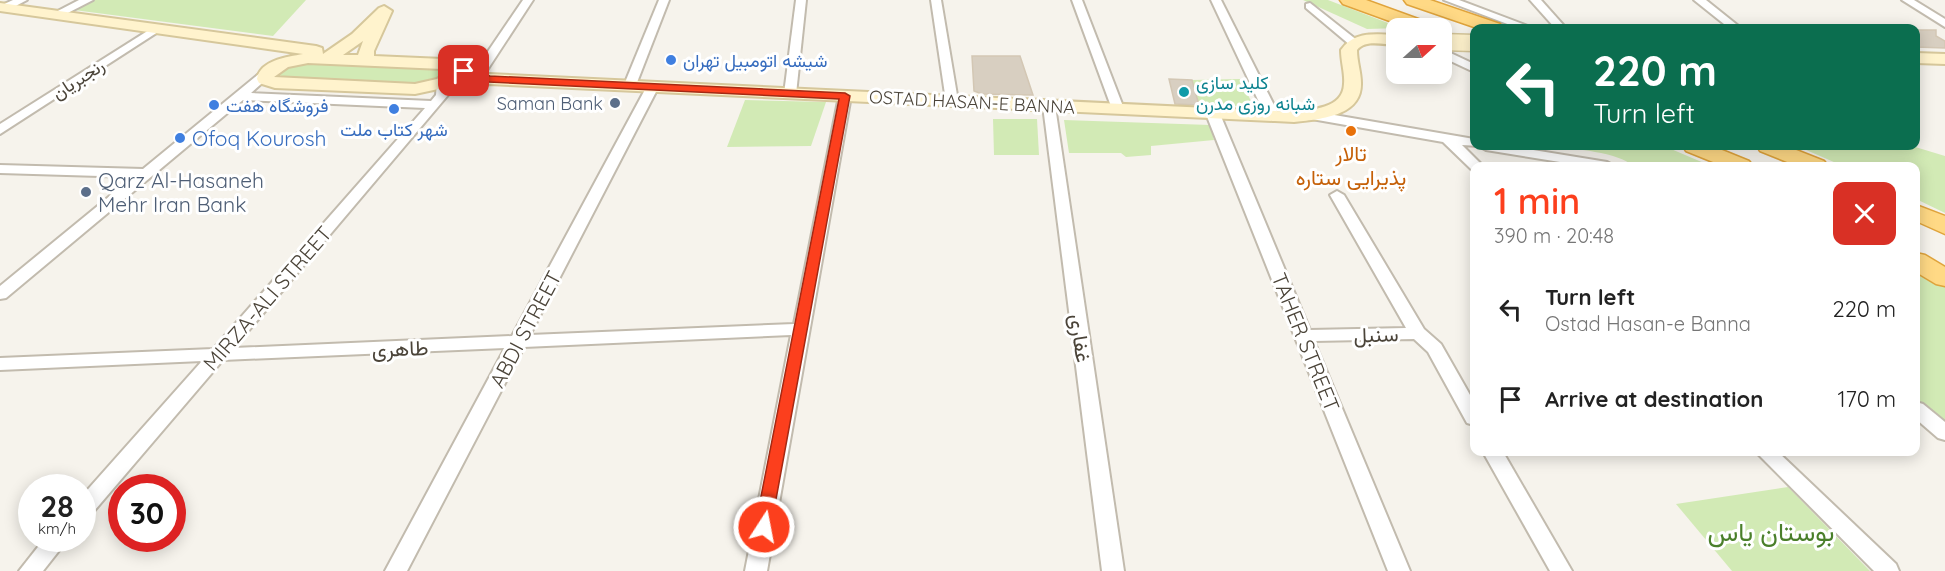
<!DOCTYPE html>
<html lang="en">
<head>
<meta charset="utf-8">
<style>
	body { margin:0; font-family:Quicksand,Vazirmatn,sans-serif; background:#f6f6f6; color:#222; height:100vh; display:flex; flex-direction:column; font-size:22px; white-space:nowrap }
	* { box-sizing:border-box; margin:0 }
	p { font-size:20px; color:#767676 }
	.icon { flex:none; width:33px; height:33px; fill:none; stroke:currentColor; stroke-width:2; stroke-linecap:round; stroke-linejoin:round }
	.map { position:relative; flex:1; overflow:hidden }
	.side { position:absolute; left:1470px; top:162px; width:450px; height:294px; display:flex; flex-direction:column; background:#fff; border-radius:12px; box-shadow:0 3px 15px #0003 }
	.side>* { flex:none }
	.banner { position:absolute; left:1470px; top:24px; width:450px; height:126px; border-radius:12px; box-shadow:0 3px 15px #0003; background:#0b6e4f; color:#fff; overflow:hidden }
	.needle { width:39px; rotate:69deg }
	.controls { position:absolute; left:1386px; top:18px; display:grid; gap:12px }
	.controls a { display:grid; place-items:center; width:66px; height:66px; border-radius:12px; background:#fff; box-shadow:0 3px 15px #0003; font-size:30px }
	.speed { position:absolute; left:18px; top:474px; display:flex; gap:12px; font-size:30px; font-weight:700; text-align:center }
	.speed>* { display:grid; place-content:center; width:78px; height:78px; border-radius:50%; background:#fff; box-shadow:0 3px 15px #0003; line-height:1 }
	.speed small { font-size:15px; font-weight:400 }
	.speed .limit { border:9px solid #d22; background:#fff; color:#111 }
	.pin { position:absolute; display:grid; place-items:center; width:51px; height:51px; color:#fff; margin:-26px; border-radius:12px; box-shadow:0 3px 9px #0006 }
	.me { position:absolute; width:66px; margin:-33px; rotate:11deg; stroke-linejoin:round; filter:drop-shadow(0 0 4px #0008) }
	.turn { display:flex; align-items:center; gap:21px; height:126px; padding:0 24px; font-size:27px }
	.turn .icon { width:78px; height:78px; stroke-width:2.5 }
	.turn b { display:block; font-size:42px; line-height:51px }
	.round { display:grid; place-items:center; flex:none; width:63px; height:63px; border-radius:12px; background:#f6f6f6 }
	.head { display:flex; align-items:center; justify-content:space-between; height:102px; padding:0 24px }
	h1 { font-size:36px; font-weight:600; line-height:45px; color:#fc3f1d }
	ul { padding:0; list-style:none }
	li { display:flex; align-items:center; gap:18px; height:90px; padding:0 24px }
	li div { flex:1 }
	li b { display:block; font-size:22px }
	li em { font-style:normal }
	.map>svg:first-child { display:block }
	.green { fill:#d2eab5 }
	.building { fill:#d8cfc1; stroke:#d3c7b4; stroke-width:1.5 }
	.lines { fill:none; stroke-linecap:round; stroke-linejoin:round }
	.minor-casing { stroke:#c2bbae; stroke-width:4 }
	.secondary-casing { stroke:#d6c79b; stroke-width:4 }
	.trunk-casing { stroke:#e0a43c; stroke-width:3 }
	.minor { fill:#fff; fill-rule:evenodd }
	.secondary { fill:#fff3cd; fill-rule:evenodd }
	.trunk { fill:#ffd985; fill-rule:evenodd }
	.secondary-bridge-casing { stroke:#d6c79b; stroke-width:19; stroke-linecap:butt }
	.secondary-bridge { stroke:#fff3cd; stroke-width:16 }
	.route { fill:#fc3f1d; stroke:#a42913; stroke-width:1.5 }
	.shop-dot { fill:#3f7fe0; stroke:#fff; stroke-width:2 }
	.culture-dot { fill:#0f9aa8; stroke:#fff; stroke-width:2 }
	.service-dot { fill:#5c6f8a; stroke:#fff; stroke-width:2 }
	.food-dot { fill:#e8710a; stroke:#fff; stroke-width:2 }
	.labels { text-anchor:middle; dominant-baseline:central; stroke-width:6; stroke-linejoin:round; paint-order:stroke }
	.far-shop-label { font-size:18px; fill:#366cbe; stroke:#fff; text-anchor:start }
	.far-street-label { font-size:18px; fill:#4b4439; stroke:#fff }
	.far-culture-label { font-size:18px; fill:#0d838f; stroke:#fff; text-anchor:start }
	.far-service-label { font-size:18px; fill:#4e5e75; stroke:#fff; text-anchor:end }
	.shop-label { font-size:21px; fill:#366cbe; stroke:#fff; text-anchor:start }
	.food-label { font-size:21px; fill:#c56008; stroke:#fff }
	.service-label { font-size:21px; fill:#4e5e75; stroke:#fff; text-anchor:start }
	.street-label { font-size:21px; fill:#4b4439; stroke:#fff }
	.near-park-label { font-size:26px; fill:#4a7f2a; stroke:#fff }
</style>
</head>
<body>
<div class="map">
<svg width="1945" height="571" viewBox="0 0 1945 571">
	<rect width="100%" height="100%" fill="#f6f3ec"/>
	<g class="green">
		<polygon points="95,0 306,0 273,36 74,10"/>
		<polygon points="1303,0 1328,0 1401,28 1367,29"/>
		<polygon points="306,63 433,69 441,70 443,74 438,79 417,84 284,78 279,75 289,66"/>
		<polygon points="1240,79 1254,107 1199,105 1192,80"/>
		<polygon points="745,100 826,102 811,146 727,147"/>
		<polygon points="993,119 1037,119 1039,155 994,155"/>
		<polygon points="1064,120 1210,125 1214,140 1151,146 1151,155 1126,157 1121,153 1069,153"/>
		<path d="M 1552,146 L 1664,146 L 1711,166 L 1633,166 C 1619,152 1573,149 1552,146 Z"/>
		<polygon points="1797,146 1912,146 1945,156 1945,213 1916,199 1916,166 1843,166"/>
		<polygon points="1916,270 1945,287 1945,424 1916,400"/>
		<polygon points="1788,487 1870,571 1732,571 1676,504"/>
	</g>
	<g class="building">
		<polygon points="1916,30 1936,30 1936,36 1945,41 1945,48 1916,47"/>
		<polygon points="972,56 1020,56 1033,95 982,94 974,91"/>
		<polygon points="1169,79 1192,80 1199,105 1175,104"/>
	</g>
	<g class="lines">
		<defs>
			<g id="minor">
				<polygon points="13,0 27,0 8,10 0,10 0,6"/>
				<polygon points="79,0 93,0 60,17 56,18 50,15"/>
				<polygon points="523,0 533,0 482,78 474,78 472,75"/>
				<polygon points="659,0 669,0 636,85 630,89 626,88 624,85"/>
				<polygon points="796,0 806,0 796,94 790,98 784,94"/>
				<polygon points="931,0 941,0 958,101 952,105 946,101"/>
				<polygon points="1072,0 1082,0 1124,109 1123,112 1113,112 1112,109"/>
				<polygon points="1211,0 1221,0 1280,117 1278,120 1273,121 1266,117"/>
				<polygon points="1444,0 1459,0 1533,28 1518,28"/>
				<polygon points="1530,0 1541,0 1566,28 1555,28"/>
				<polygon points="1694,0 1706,0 1741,28 1729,28"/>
				<polygon points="1902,0 1914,0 1945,19 1945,27"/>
				<polygon points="1310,3 1358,41 1358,45 1350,45 1306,8 1306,4"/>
				<polygon points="157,25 161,26 161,30 0,134 0,124"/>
				<polygon points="1442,49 1474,64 1474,72 1442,57"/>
				<polygon points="264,72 270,76 251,93 431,101 436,95 437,83 443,79 449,83 448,95 234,348 512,336 647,86 653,82 659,86 530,335 794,324 839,96 841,93 849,93 851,96 767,571 745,571 791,335 524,347 407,571 385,571 505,348 223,360 89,517 82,519 82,496 202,361 0,370 0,358 213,349 425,108 243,100 6,298 0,299 0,286 133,177 0,173 0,165 143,169 260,73"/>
				<polygon points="1049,102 1055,106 1124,571 1102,571 1043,106"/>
				<polygon points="1213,110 1220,114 1310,330 1406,328 1330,195 1337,191 1344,195 1424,329 1441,344 1474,402 1474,425 1467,423 1428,352 1414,339 1314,341 1410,571 1388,571 1206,114"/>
				<polygon points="1311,111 1474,139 1474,146 1479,146 1462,145 1483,166 1471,169 1443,142 1306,118 1304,115 1306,112"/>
				<polygon points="1479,146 1508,146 1607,162 1614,166 1585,166 1486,150"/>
				<polygon points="1916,402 1923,404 1945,422 1945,440 1938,438 1916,419"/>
				<polygon points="1483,452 1503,452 1572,571 1550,571"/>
				<polygon points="1756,452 1778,452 1896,564 1899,571 1874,571"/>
				<polygon points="45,538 69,538 43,571 19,571"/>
			</g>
			<g id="secondary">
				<path d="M 0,3 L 316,46 L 322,48 L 323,54 L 352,34 L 379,8 L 384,6 L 392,11 L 374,51 L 374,56 L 443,59 L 459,63 L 463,74 L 462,76 L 489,74 L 1294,112 C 1312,109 1343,109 1344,84 C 1345,73 1341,62 1341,50 C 1354,31 1374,34 1396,35 L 1396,45 C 1384,45 1366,39 1357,50 C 1357,62 1361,72 1361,83 C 1362,117 1318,119 1294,122 L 489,84 L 443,88 L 415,94 L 275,88 L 259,83 L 257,79 C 260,60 287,57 303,54 L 0,11 ZM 363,41 L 358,55 L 343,55 ZM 308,63 L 442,69 L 446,73 L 437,79 L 415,84 L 274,77 L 288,67 Z"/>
				<polygon points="1916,53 1945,54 1945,64 1916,63"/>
			</g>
			<g id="trunk">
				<polygon points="1340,0 1366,0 1432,24 1434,28 1409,28 1343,4"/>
				<polygon points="1404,0 1430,0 1500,24 1502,28 1477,28 1407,4"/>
				<polygon points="1683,146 1712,146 1749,161 1753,166 1723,166 1686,151"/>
				<polygon points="1757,146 1786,146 1824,161 1828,166 1797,166 1760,151"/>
				<polygon points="1916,205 1945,216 1945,234 1916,221"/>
				<polygon points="1916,253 1925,255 1945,267 1945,286 1936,284 1916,272"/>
			</g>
		</defs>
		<use href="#minor" class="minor-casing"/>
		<use href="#secondary" class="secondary-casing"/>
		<use href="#trunk" class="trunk-casing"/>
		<use href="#minor" class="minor"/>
		<use href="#secondary" class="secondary"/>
		<use href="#trunk" class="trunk"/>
		<defs>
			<polyline id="secondary-bridge" points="1442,42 1474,43"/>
		</defs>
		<use href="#secondary-bridge" class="secondary-bridge-casing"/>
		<use href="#secondary-bridge" class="secondary-bridge"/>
	</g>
	<polygon class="route" points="461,69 490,76 845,93 850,96 770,532 764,534 758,532 755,527 839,99 489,82 461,73"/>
	<g class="shop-dot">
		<circle cx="671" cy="60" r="6"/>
		<circle cx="214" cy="105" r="6"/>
		<circle cx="394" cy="109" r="6"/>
		<circle cx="180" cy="138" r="6"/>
	</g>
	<circle class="culture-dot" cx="1184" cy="92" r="6"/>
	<g class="service-dot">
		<circle cx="615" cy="103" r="6"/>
		<circle cx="86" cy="192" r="6"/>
	</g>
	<circle class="food-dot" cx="1351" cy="131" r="6"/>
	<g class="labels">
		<g class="far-shop-label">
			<text x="683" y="60">شیشه اتومبیل تهران</text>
			<text x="226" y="105">فروشگاه هفت</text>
			<text x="394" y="129" text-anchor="middle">شهر کتاب ملت</text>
		</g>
		<g class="far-street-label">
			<text transform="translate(78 79) rotate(-33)">رنجبریان</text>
			<text transform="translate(972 102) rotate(3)">OSTAD HASAN-E BANNA</text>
		</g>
		<g class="far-culture-label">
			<text x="1196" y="82">کلید سازی<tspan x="1196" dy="21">شبانه روزی مدرن</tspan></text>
		</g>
		<g class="far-service-label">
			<text x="603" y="103">Saman Bank</text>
		</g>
		<g class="shop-label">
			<text x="192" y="138">Ofoq Kourosh</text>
		</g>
		<g class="food-label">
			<text x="1351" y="153">تالار<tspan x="1351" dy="24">پذیرایی ستاره</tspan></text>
		</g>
		<g class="service-label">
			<text x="98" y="180">Qarz Al-Hasaneh<tspan x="98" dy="24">Mehr Iran Bank</tspan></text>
		</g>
		<g class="street-label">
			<text transform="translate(267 298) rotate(-49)">MIRZA-ALI STREET</text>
			<text transform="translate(525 329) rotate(-62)">ABDI STREET</text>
			<text transform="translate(1376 334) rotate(-2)">سنبل</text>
			<text transform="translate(1081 338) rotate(82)">غفاری</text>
			<text transform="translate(1306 342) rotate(68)">TAHER STREET</text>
			<text transform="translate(400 348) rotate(-2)">طاهری</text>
		</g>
		<g class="near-park-label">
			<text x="1771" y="531">بوستان یاس</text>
		</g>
	</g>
</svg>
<div class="controls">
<a><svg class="needle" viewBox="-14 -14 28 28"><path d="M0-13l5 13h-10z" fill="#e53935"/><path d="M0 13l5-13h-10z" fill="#767676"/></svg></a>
</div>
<div class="speed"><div>28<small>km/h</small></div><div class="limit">30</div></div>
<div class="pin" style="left:464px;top:71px;background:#d93025"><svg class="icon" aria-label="arrive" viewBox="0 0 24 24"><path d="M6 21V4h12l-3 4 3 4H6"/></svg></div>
<svg class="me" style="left:764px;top:527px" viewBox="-20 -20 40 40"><circle r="17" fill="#fc3f1d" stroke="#fff" stroke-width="3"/><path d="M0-11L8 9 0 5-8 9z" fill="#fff"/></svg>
<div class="banner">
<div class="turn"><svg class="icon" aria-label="left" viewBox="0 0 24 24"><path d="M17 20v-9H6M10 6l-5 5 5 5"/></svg><div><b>220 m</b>Turn left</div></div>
</div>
<section class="side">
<div class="head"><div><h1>1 min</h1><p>390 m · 20:48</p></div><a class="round" style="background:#d93025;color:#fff"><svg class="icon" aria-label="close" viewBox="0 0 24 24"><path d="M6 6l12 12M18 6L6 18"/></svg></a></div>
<ul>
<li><svg class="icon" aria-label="left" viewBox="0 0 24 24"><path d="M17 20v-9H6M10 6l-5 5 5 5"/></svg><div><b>Turn left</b><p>Ostad Hasan-e Banna</p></div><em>220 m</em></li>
<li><svg class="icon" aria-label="arrive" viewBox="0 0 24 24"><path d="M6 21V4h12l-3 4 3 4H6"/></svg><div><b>Arrive at destination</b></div><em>170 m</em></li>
</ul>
</section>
</div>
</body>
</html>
